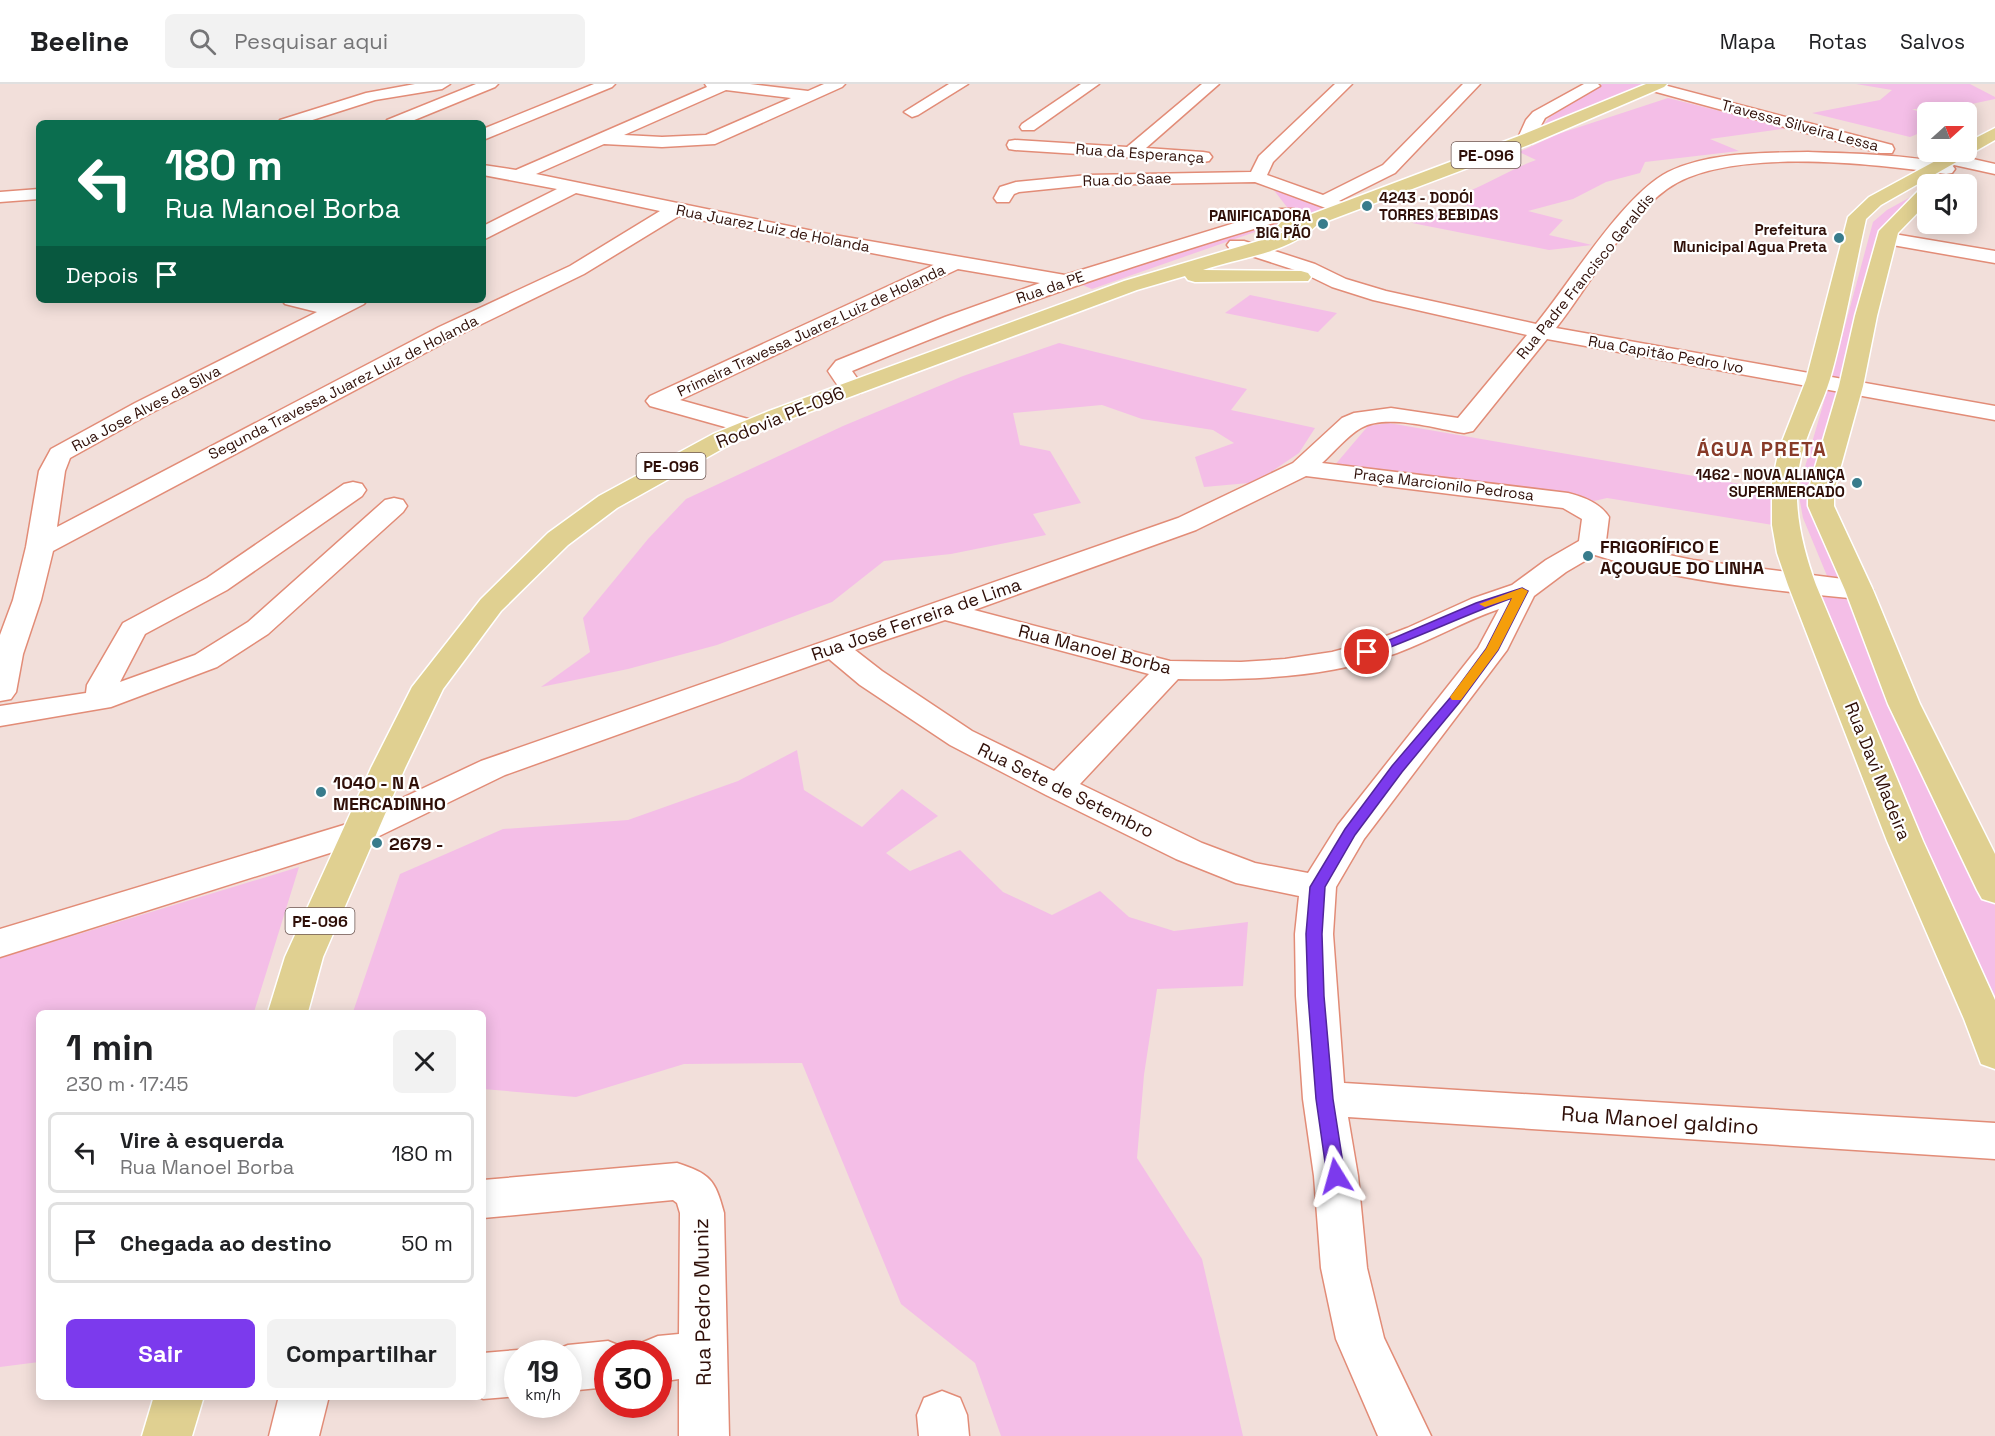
<!DOCTYPE html>
<html lang="pt">
<head>
<meta charset="utf-8">
<style>
	body { margin:0; font-family:"Space Grotesk",sans-serif; background:#f2f2f2; color:#202124; height:100vh; display:flex; flex-direction:column; font-size:22px; white-space:nowrap }
	* { box-sizing:border-box; margin:0 }
	p { font-size:20px; color:#757577 }
	.icon { flex:none; width:33px; height:33px; fill:none; stroke:currentColor; stroke-width:2; stroke-linecap:round; stroke-linejoin:round }
	.map { position:relative; flex:1; overflow:hidden }
	.side { position:absolute; left:36px; top:926px; width:450px; height:390px; display:flex; flex-direction:column; background:#fff; border-radius:9px; box-shadow:0 3px 15px #0003 }
	.side>* { flex:none }
	.top-card { position:absolute; left:36px; top:36px; width:450px; height:183px; border-radius:9px; box-shadow:0 3px 15px #0003; background:#0b6e4f; color:#fff; overflow:hidden }
	.needle { width:39px; rotate:69deg }
	.fabs { position:absolute; left:1917px; top:18px; display:grid; gap:12px }
	.fabs a { display:grid; place-items:center; width:60px; height:60px; border-radius:9px; background:#fff; box-shadow:0 3px 15px #0003; font-size:30px }
	.speed { position:absolute; left:504px; top:1256px; display:flex; gap:12px; font-size:30px; font-weight:700; text-align:center }
	.speed>* { display:grid; place-content:center; width:78px; height:78px; border-radius:50%; background:#fff; box-shadow:0 3px 15px #0003; line-height:1 }
	.speed small { font-size:15px; font-weight:400 }
	.speed .limit { border:9px solid #d22; background:#fff; color:#111 }
	.pin { position:absolute; display:grid; place-items:center; width:51px; height:51px; color:#fff; margin:-26px; border:3px solid #fff; border-radius:50%; box-shadow:0 2px 6px #0007 }
	.me { position:absolute; width:66px; margin:-33px; rotate:352deg; stroke-linejoin:round; filter:drop-shadow(0 0 4px #0008) }
	.turn { display:flex; align-items:center; gap:21px; height:126px; padding:0 30px; font-size:27px }
	.turn .icon { width:78px; height:78px; stroke-width:2.5 }
	.turn b { display:block; font-size:42px; line-height:51px }
	.then { display:flex; align-items:center; height:57px; padding:0 30px; background:#0003; gap:12px; font-size:22px }
	.round { display:grid; place-items:center; flex:none; width:63px; height:63px; border-radius:9px; background:#f2f2f2 }
	.overview { display:flex; align-items:center; justify-content:space-between; height:102px; padding:0 30px }
	h1 { font-size:36px; font-weight:600; line-height:45px }
	.cta { display:flex; gap:12px; margin-top:auto; padding:12px 30px }
	.cta a { flex:1; height:69px; border-radius:9px; background:#7c3aed; color:#fff; font-size:24px; font-weight:600; line-height:69px; text-align:center }
	.cta a+a { background:#f2f2f2; color:#202124 }
	ul { padding:0; list-style:none }
	li { display:flex; align-items:center; gap:18px; height:81px; margin:0 12px 9px; padding:0 18px; border:3px solid #e0e0e0; border-radius:9px }
	li div { flex:1 }
	li b { display:block; font-size:22px }
	li em { font-style:normal }
	header { display:flex; align-items:center; gap:36px; box-sizing:border-box; height:84px; padding:0 30px; background:#fff; border-bottom:2px solid #e0e0e0 }
	header strong { font-size:28px }
	nav { display:flex; gap:33px; margin-inline-start:auto; font-size:21px }
	.search { width:420px; height:54px; background:#f2f2f2; display:flex; align-items:center; gap:15px; box-sizing:border-box; padding:0 21px; border-radius:9px; color:#757577; font-size:22px }
	.map>svg:first-child { display:block }
	.green { fill:#f4bee7 }
	.lines { fill:none; stroke-linecap:round; stroke-linejoin:round }
	.minor-casing { stroke:#e28c77; stroke-width:3 }
	.major-casing { stroke:#fff; stroke-width:3 }
	.minor { fill:#fff; fill-rule:evenodd }
	.major { fill:#e0d091; fill-rule:evenodd }
	.route { fill:#7c3aed; stroke:#51269a; stroke-width:1.5 }
	.slow { fill:#f59e0b }
	.poi-dot { fill:#387c8c; stroke:#fff; stroke-width:2 }
	.labels { text-anchor:middle; dominant-baseline:central; stroke-width:4.5; stroke-linejoin:round; paint-order:stroke }
	.far-street-label { font-size:15px; fill:#2f0f08; stroke:#fff }
	.far-poi-label { font-size:15px; font-weight:bold; fill:#2f0f08; stroke:#fff; text-anchor:end }
	.shield { fill:#fff; stroke:#6d5752; stroke-width:1.5 }
	.shield-label { font-size:16px; font-weight:bold; fill:#2f0f08 }
	.street-label { font-size:18px; fill:#2f0f08; stroke:#fff }
	.poi-label { font-size:18px; font-weight:bold; fill:#2f0f08; stroke:#fff; text-anchor:start }
	.far-district-label { font-size:20px; font-weight:bold; letter-spacing:1.5px; fill:#883b29; stroke:#fff }
	.near-street-label { font-size:21px; fill:#2f0f08; stroke:#fff }
</style>
</head>
<body>
<header>
<strong>Beeline</strong>
<div class="search"><svg class="icon" aria-label="search" viewBox="0 0 24 24"><circle cx="10" cy="10" r="6"/><path d="M15 15l6 6"/></svg>Pesquisar aqui</div>
<nav><a>Mapa</a><a>Rotas</a><a>Salvos</a></nav>
</header>
<div class="map">
<svg width="1995" height="1352" viewBox="0 0 1995 1352">
	<rect width="100%" height="100%" fill="#f2dfda"/>
	<g class="green">
		<polygon points="1602,0 1660,0 1540,45 1550,33"/>
		<polygon points="1856,0 1970,0 1995,13 1995,15 1948,25 1912,25 1927,31 1927,46 1910,53 1812,29 1880,16 1892,6"/>
		<path d="M 1668,14 L 1788,44 L 1710,55 L 1739,67 L 1645,78 L 1640,89 L 1606,98 L 1573,115 L 1528,127 L 1563,136 L 1549,151 L 1592,161 L 1549,166 L 1412,139 L 1446,128 L 1474,124 L 1458,118 L 1457,112 C 1484,102 1509,86 1536,76 L 1519,68 L 1558,50 Z"/>
		<polygon points="1276,103 1330,122 1302,132 1290,127 1273,105"/>
		<polygon points="1927,104 1899,142 1860,298 1831,294 1873,138 1887,126"/>
		<polygon points="1267,136 1278,140 1092,205 1075,198"/>
		<polygon points="1250,211 1337,229 1318,248 1225,229"/>
		<polygon points="1059,259 1247,305 1231,326 1315,344 1299,369 1271,388 1249,399 1204,403 1195,373 1234,359 1213,346 1142,335 1102,321 1013,329 1020,361 1050,367 1081,419 1033,430 1046,451 951,470 884,477 832,518 717,561 628,585 541,603 590,568 583,534 648,455 686,415 843,342 963,292"/>
		<polygon points="1829,300 1860,305 1825,403 1842,499 1830,499 1803,434 1798,407"/>
		<polygon points="1389,339 1763,404 1785,414 1779,442 1607,414 1590,418 1334,382 1368,342"/>
		<polygon points="1811,505 1851,510 1995,811 1995,943"/>
		<polygon points="797,666 804,706 862,743 902,705 938,732 886,769 910,787 960,766 1003,808 1052,831 1100,807 1129,833 1174,847 1248,838 1243,902 1157,905 1144,991 1137,1074 1202,1175 1243,1352 1001,1352 975,1279 901,1220 802,979 684,980 576,1013 483,1005 483,928 353,928 400,790 503,745 628,736 738,697"/>
		<polygon points="299,783 254,928 39,928 39,1278 0,1283 0,874"/>
	</g>
	<g class="lines">
		<defs>
			<g id="minor">
				<polygon points="415,0 450,0 442,5 375,16 303,39 278,39 280,36 366,9"/>
				<polygon points="476,0 498,0 495,3 407,39 385,39 387,36"/>
				<polygon points="594,0 615,0 612,3 483,56 483,45"/>
				<path d="M 705,0 L 750,0 L 808,7 L 824,0 L 845,0 L 842,3 L 715,60 L 662,63 L 604,60 L 536,90 L 823,149 L 1065,191 L 1280,125 L 1294,125 L 1296,129 L 1294,133 C 1144,177 996,226 852,287 L 864,304 L 860,309 C 842,313 837,300 828,287 L 836,277 L 945,233 L 1040,199 L 958,185 L 680,316 L 759,338 L 762,343 L 759,348 L 750,350 L 650,322 L 646,317 L 650,312 L 934,181 L 679,132 L 584,190 L 455,253 L 53,467 L 41,516 L 23,570 L 16,608 L 11,615 L 0,617 L 0,551 L 13,516 L 26,463 L 39,387 L 51,365 L 135,319 L 317,228 L 285,220 L 282,216 L 321,216 L 335,219 L 341,216 L 367,216 L 364,220 L 151,329 L 70,374 L 65,387 L 57,443 L 439,243 L 570,182 L 660,127 L 576,109 L 483,156 L 483,142 L 557,105 L 483,91 L 483,81 L 516,86 L 707,3 ZM 726,6 L 791,14 L 706,51 L 662,53 L 624,51 Z"/>
				<polygon points="949,0 968,0 918,31 912,33 904,28"/>
				<polygon points="1081,0 1099,0 1034,46 1022,46 1020,43 1022,40"/>
				<polygon points="1202,0 1219,0 1146,64 1203,68 1209,69 1212,73 1209,77 1203,78 1015,66 1009,65 1007,61 1009,57 1015,56 1127,63"/>
				<polygon points="1335,0 1352,0 1273,78 1267,91 1323,111 1383,81 1463,0 1480,0 1395,89 1339,117 1349,120 1351,124 1349,128 1342,130 1255,98 1088,101 1019,108 1014,110 1009,118 997,118 994,114 1000,103 1016,98 1088,91 1251,88 1259,72"/>
				<polygon points="1584,0 1598,0 1600,2 1545,34 1531,60 1519,60 1517,56 1526,36 1533,28"/>
				<polygon points="1648,0 1660,0 1892,61 1894,65 1892,69 1880,69 1649,6 1646,3"/>
				<path d="M 1808,68 C 1856,70 1906,70 1952,81 L 1955,85 L 1952,89 L 1946,90 C 1876,80 1726,62 1667,105 C 1624,136 1590,201 1556,244 L 1995,322 L 1995,336 L 1547,255 L 1473,347 L 1464,349 C 1437,345 1386,329 1361,344 C 1347,352 1334,368 1322,379 L 1568,409 C 1584,413 1600,419 1609,433 L 1606,457 L 1616,460 L 1693,476 L 1859,497 L 1869,500 L 1873,506 L 1869,512 L 1859,515 C 1771,506 1679,498 1595,471 L 1566,488 L 1534,512 L 1507,566 L 1364,755 L 1336,803 L 1333,850 L 1344,999 L 1995,1039 L 1995,1075 L 1348,1033 L 1358,1092 L 1367,1184 L 1384,1254 L 1431,1352 L 1378,1352 L 1336,1255 L 1321,1184 L 1314,1092 L 1303,1015 L 1296,912 L 1295,850 L 1299,812 L 1236,799 L 1176,775 L 1046,711 L 950,661 L 860,601 L 829,575 L 505,691 L 371,756 L 0,873 L 0,845 L 347,740 L 481,677 L 1178,434 L 1293,379 L 1342,334 L 1354,329 L 1391,324 L 1458,334 L 1527,251 L 1373,216 L 1332,203 L 1301,188 L 1230,165 L 1227,161 L 1230,157 L 1244,157 L 1315,180 L 1346,195 L 1386,207 L 1536,240 C 1570,199 1623,111 1668,88 C 1710,68 1763,69 1808,68 ZM 1306,392 L 1563,424 L 1582,435 L 1579,457 L 1546,476 L 1512,501 L 1471,515 L 1407,544 L 1373,557 L 1332,568 L 1285,575 L 1241,578 L 1170,577 L 974,526 L 1196,446 ZM 1499,525 L 1478,564 L 1338,741 L 1308,789 L 1255,779 L 1202,759 L 1080,700 L 1178,595 C 1253,596 1326,594 1397,569 C 1432,556 1464,537 1499,525 ZM 945,536 L 1149,590 L 1054,687 L 972,647 L 882,587 L 855,566 Z"/>
				<polygon points="1951,70 1995,80 1995,90 1945,79 1942,75 1945,71"/>
				<polygon points="39,105 39,115 0,118 0,108"/>
				<polygon points="1888,149 1995,167 1995,179 1881,159 1878,155 1881,151"/>
				<polygon points="353,398 362,400 366,406 362,412 227,506 145,550 120,598 195,571 248,538 385,416 394,414 403,416 407,422 403,428 268,550 217,583 111,623 0,642 0,622 86,609 87,601 123,539 207,494 344,400"/>
				<path d="M 677,1079 C 710,1090 715,1095 724,1129 L 729,1352 L 679,1352 L 679,1295 L 658,1298 L 658,1269 L 636,1269 L 641,1259 L 658,1252 L 679,1250 L 680,1129 L 677,1119 L 673,1116 L 483,1134 L 483,1096 Z"/>
				<polygon points="608,1257 625,1264 628,1269 608,1269 608,1303 568,1307 568,1269 551,1268 568,1261"/>
				<polygon points="518,1266 526,1269 518,1269 518,1312 483,1315 477,1312 483,1312 483,1269"/>
				<polygon points="942,1307 960,1314 967,1331 969,1352 919,1352 917,1331 924,1314"/>
				<polygon points="279,1312 329,1312 319,1352 269,1352"/>
			</g>
			<g id="major">
				<path d="M 1646,0 L 1667,0 L 1664,3 L 1531,60 L 1317,141 C 1288,170 1240,173 1203,186 L 1301,187 L 1308,189 L 1311,193 L 1308,197 L 1195,198 L 1188,196 L 1185,192 L 1137,206 L 785,337 L 731,360 L 617,424 L 568,461 L 501,527 L 443,605 L 405,684 L 323,873 L 308,928 L 268,928 L 285,873 L 371,684 L 412,603 L 481,515 L 548,449 L 599,412 L 713,350 L 769,327 L 1124,197 L 1275,152 L 1286,147 L 1278,142 L 1281,138 L 1304,133 L 1519,52 Z"/>
				<path d="M 1995,44 L 1995,56 L 1881,121 L 1866,135 C 1854,188 1845,242 1830,295 C 1823,318 1811,340 1804,363 C 1789,409 1800,457 1816,501 L 1923,757 L 1995,916 L 1995,985 L 1981,980 L 1964,935 L 1887,757 L 1788,501 L 1777,469 L 1772,441 L 1772,399 L 1779,365 L 1806,296 L 1848,133 L 1869,113 L 1952,68 L 1966,68 L 1966,59 Z"/>
				<polygon points="1928,102 1928,118 1898,149 1877,232 1863,302 1834,407 1834,422 1873,506 1920,620 1995,770 1995,819 1982,815 1977,806 1888,620 1845,506 1808,422 1808,407 1839,302 1855,232 1879,147 1922,103"/>
				<polygon points="154,1312 204,1312 192,1352 142,1352"/>
			</g>
		</defs>
		<use href="#minor" class="minor-casing"/>
		<use href="#major" class="major-casing"/>
		<use href="#minor" class="minor"/>
		<use href="#major" class="major"/>
	</g>
	<path class="route" d="M 1522,504 L 1528,507 L 1498,566 L 1459,619 L 1402,688 L 1355,751 L 1325,803 L 1322,850 L 1324,912 L 1333,1015 L 1345,1092 L 1342,1097 L 1336,1099 L 1329,1097 L 1327,1092 L 1316,1015 L 1308,912 L 1306,850 L 1310,803 L 1345,745 L 1392,682 L 1450,614 L 1486,565 L 1512,514 C 1465,531 1419,553 1372,570 L 1363,570 L 1361,568 L 1476,519 Z"/>
	<polygon class="slow" points="1522,504 1528,507 1498,566 1461,616 1452,616 1450,613 1486,565 1512,514 1485,523 1479,520"/>
	<g class="poi-dot">
		<circle cx="1367" cy="122" r="6"/>
		<circle cx="1323" cy="140" r="6"/>
		<circle cx="1839" cy="154" r="6"/>
		<circle cx="1857" cy="399" r="6"/>
		<circle cx="1588" cy="472" r="6"/>
		<circle cx="321" cy="708" r="6"/>
		<circle cx="377" cy="759" r="6"/>
	</g>
	<g class="labels">
		<g class="far-street-label">
			<text transform="translate(1800 41) rotate(15)">Travessa Silveira Lessa</text>
			<text transform="translate(1140 69) rotate(4)">Rua da Esperança</text>
			<text transform="translate(1127 95) rotate(-2)">Rua do Saae</text>
			<text transform="translate(773 144) rotate(11)">Rua Juarez Luiz de Holanda</text>
			<text transform="translate(1585 192) rotate(-51)">Rua Padre Francisco Geraldis</text>
			<text transform="translate(1050 203) rotate(-19)">Rua da PE</text>
			<text transform="translate(811 246) rotate(-25)">Primeira Travessa Juarez Luiz de Holanda</text>
			<text transform="translate(1666 270) rotate(10)">Rua Capitão Pedro Ivo</text>
			<text transform="translate(343 303) rotate(-27)">Segunda Travessa Juarez Luiz de Holanda</text>
			<text transform="translate(146 324) rotate(-28)">Rua Jose Alves da Silva</text>
			<text transform="translate(1444 400) rotate(7)">Praça Marcionilo Pedrosa</text>
		</g>
		<g class="far-poi-label">
			<text x="1379" y="113" text-anchor="start">4243 - DODÓI<tspan x="1379" dy="17">TORRES BEBIDAS</tspan></text>
			<text x="1311" y="131">PANIFICADORA<tspan x="1311" dy="17">BIG PÃO</tspan></text>
			<text x="1827" y="145">Prefeitura<tspan x="1827" dy="17">Municipal Agua Preta</tspan></text>
			<text x="1845" y="390">1462 - NOVA ALIANÇA<tspan x="1845" dy="17">SUPERMERCADO</tspan></text>
		</g>
		<g class="shield">
			<rect x="1451.5" y="58" width="69" height="26" rx="4.5"/>
			<rect x="636.5" y="369" width="69" height="26" rx="4.5"/>
			<rect x="285.5" y="824" width="69" height="26" rx="4.5"/>
		</g>
		<g class="shield-label">
			<text x="1486" y="71">PE-096</text>
			<text x="671" y="382">PE-096</text>
			<text x="320" y="837">PE-096</text>
		</g>
		<g class="street-label">
			<text transform="translate(780 333) rotate(-22)">Rodovia PE-096</text>
			<text transform="translate(916 535) rotate(-19)">Rua José Ferreira de Lima</text>
			<text transform="translate(1095 565) rotate(14)">Rua Manoel Borba</text>
			<text transform="translate(1878 687) rotate(68)">Rua Davi Madeira</text>
			<text transform="translate(1066 706) rotate(26)">Rua Sete de Setembro</text>
		</g>
		<g class="poi-label">
			<text x="1600" y="462">FRIGORÍFICO E<tspan x="1600" dy="21">AÇOUGUE DO LINHA</tspan></text>
			<text x="333" y="698">1040 - N A<tspan x="333" dy="21">MERCADINHO</tspan></text>
			<text x="389" y="759">2679 -</text>
		</g>
		<g class="far-district-label">
			<text x="1762" y="365">ÁGUA PRETA</text>
		</g>
		<g class="near-street-label">
			<text transform="translate(1660 1036) rotate(4)">Rua Manoel galdino</text>
			<text transform="translate(702 1218) rotate(-91)">Rua Pedro Muniz</text>
		</g>
	</g>
</svg>
<div class="fabs">
<a><svg class="needle" viewBox="-14 -14 28 28"><path d="M0-13l5 13h-10z" fill="#e53935"/><path d="M0 13l5-13h-10z" fill="#757577"/></svg></a>
<a><svg class="icon" aria-label="sound" viewBox="0 0 24 24"><path d="M4 9h4l5-4v14l-5-4H4zM17 9q2 3 0 6"/></svg></a>
</div>
<div class="speed"><div>19<small>km/h</small></div><div class="limit">30</div></div>
<div class="pin" style="left:1367px;top:568px;background:#d93025"><svg class="icon" aria-label="arrive" viewBox="0 0 24 24"><path d="M6 21V4h12l-3 4 3 4H6"/></svg></div>
<svg class="me" style="left:1336px;top:1092px" viewBox="-20 -20 40 40"><path d="M0-17L14 15 0 8-14 15z" fill="#7c3aed" stroke="#fff" stroke-width="4"/></svg>
<div class="top-card">
<div class="turn"><svg class="icon" aria-label="left" viewBox="0 0 24 24"><path d="M17 20v-9H6M10 6l-5 5 5 5"/></svg><div><b>180 m</b>Rua Manoel Borba</div></div>
<div class="then">Depois<svg class="icon" aria-label="arrive" viewBox="0 0 24 24"><path d="M6 21V4h12l-3 4 3 4H6"/></svg></div>
</div>
<section class="side">
<div class="overview"><div><h1>1 min</h1><p>230 m · 17:45</p></div><a class="round"><svg class="icon" aria-label="close" viewBox="0 0 24 24"><path d="M6 6l12 12M18 6L6 18"/></svg></a></div>
<ul>
<li><svg class="icon" aria-label="left" viewBox="0 0 24 24"><path d="M17 20v-9H6M10 6l-5 5 5 5"/></svg><div><b>Vire à esquerda</b><p>Rua Manoel Borba</p></div><em>180 m</em></li>
<li><svg class="icon" aria-label="arrive" viewBox="0 0 24 24"><path d="M6 21V4h12l-3 4 3 4H6"/></svg><div><b>Chegada ao destino</b></div><em>50 m</em></li>
</ul>
<div class="cta"><a>Sair</a><a>Compartilhar</a></div>
</section>
</div>
</body>
</html>
